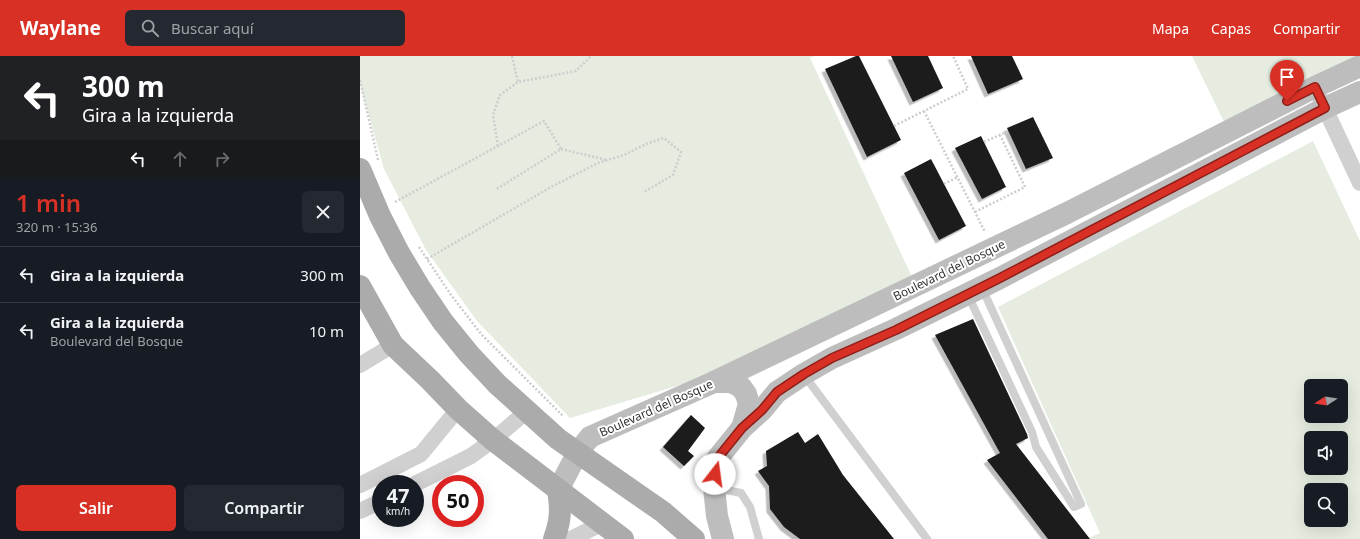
<!DOCTYPE html>
<html lang="es">
<head>
<meta charset="utf-8">
<style>
	body { margin:0; font-family:"Noto Sans",sans-serif; background:#242831; color:#f1f3f6; height:100vh; display:flex; flex-direction:column; font-size:15px; white-space:nowrap }
	* { box-sizing:border-box; margin:0 }
	p { font-size:13px; color:#9ea1a6 }
	.icon { flex:none; width:22px; height:22px; fill:none; stroke:currentColor; stroke-width:2; stroke-linecap:round; stroke-linejoin:round }
	.map { position:relative; flex:1; overflow:hidden }
	.details { display:flex; flex-direction:column; background:#171b24; width:360px }
	.details>* { flex:none }
	.hud { background:#202124; color:#fff; overflow:hidden }
	.needle { width:26px; rotate:258deg }
	.buttons { position:absolute; left:944px; top:323px; display:grid; gap:8px }
	.buttons a { display:grid; place-items:center; width:44px; height:44px; border-radius:6px; background:#171b24; box-shadow:0 4px 16px #0002; font-size:20px }
	.speed { position:absolute; left:12px; top:419px; display:flex; gap:8px; font-size:20px; font-weight:700; text-align:center }
	.speed>* { display:grid; place-content:center; width:52px; height:52px; border-radius:50%; background:#171b24; box-shadow:0 4px 16px #0002; line-height:1 }
	.speed small { font-size:10px; font-weight:400 }
	.speed .limit { border:6px solid #d22; background:#fff; color:#111 }
	.pin { position:absolute; display:grid; place-items:center; width:34px; height:34px; color:#fff; margin:-41px -17px; border-radius:50% 50% 50% 0; rotate:-45deg; box-shadow:0 0 4px #0007 }
	.pin .icon { rotate:45deg }
	.me { position:absolute; width:44px; margin:-22px; rotate:15deg; stroke-linejoin:round; filter:drop-shadow(0 0 3px #0008) }
	.turn { display:flex; align-items:center; gap:14px; height:84px; padding:0 16px; font-size:18px }
	.turn .icon { width:52px; height:52px; stroke-width:2.5 }
	.turn b { display:block; font-size:28px; line-height:34px }
	.lanes { display:flex; align-items:center; height:38px; padding:0 16px; background:#0003; justify-content:center; gap:20px; direction:ltr }
	.lanes .off { opacity:.35 }
	.round { display:grid; place-items:center; flex:none; width:42px; height:42px; border-radius:6px; background:#242831 }
	.head { display:flex; align-items:center; justify-content:space-between; height:68px; padding:0 16px }
	h1 { font-size:24px; font-weight:600; line-height:30px; color:#d93025 }
	.primary-button { display:flex; gap:8px; margin-top:auto; padding:8px 16px }
	.primary-button a { flex:1; height:46px; border-radius:6px; background:#d93025; color:#fff; font-size:16px; font-weight:600; line-height:46px; text-align:center }
	.primary-button a+a { background:#242831; color:#f1f3f6 }
	ul { padding:0; list-style:none }
	li { display:flex; align-items:center; gap:12px; height:56px; padding:0 16px; border-top:1px solid #363941 }
	li div { flex:1 }
	li b { display:block; font-size:15px }
	li em { font-style:normal }
	header { display:flex; align-items:center; gap:24px; box-sizing:border-box; height:56px; padding:0 20px; background:#d93025; color:#fff }
	header strong { font-size:19px }
	nav { display:flex; gap:22px; margin-inline-start:auto; font-size:14px }
	.search { width:280px; height:36px; background:#242831; display:flex; align-items:center; gap:10px; box-sizing:border-box; padding:0 14px; border-radius:6px; color:#9ea1a6; font-size:15px }
	main { display:flex; flex:1; min-height:0 }
	.map>svg:first-child { display:block }
	.green { fill:#e6ecdf; fill-rule:evenodd }
	.building { fill:#1a1a1a; filter:url(#shadow) }
	.lines { fill:none; stroke-linecap:round; stroke-linejoin:round }
	.path { stroke:#cdcdcd; stroke-width:2.5; stroke-dasharray:2 2; stroke-linecap:butt }
	.lane { stroke:#d0d0d0; stroke-width:8 }
	.street { stroke:#d0d0d0; stroke-width:16 }
	.secondary { stroke:#bdbdbd; stroke-width:22 }
	.primary { stroke:#ababab; stroke-width:22 }
	.route-casing { stroke:#8d1f18; stroke-width:10 }
	.route { stroke:#d93025; stroke-width:7 }
	.labels { text-anchor:middle; dominant-baseline:central; stroke-width:4; stroke-linejoin:round; paint-order:stroke }
	.street-label { font-size:12px; fill:#333; stroke:#fff }
</style>
</head>
<body>
<header>
<strong>Waylane</strong>
<div class="search"><svg class="icon" aria-label="search" viewBox="0 0 24 24"><circle cx="10" cy="10" r="6"/><path d="M15 15l6 6"/></svg>Buscar aquí</div>
<nav><a>Mapa</a><a>Capas</a><a>Compartir</a></nav>
</header>
<main>
<section class="details">
<div class="hud">
<div class="turn"><svg class="icon" aria-label="left" viewBox="0 0 24 24"><path d="M17 20v-9H6M10 6l-5 5 5 5"/></svg><div><b>300 m</b>Gira a la izquierda</div></div>
<div class="lanes"><svg class="icon" aria-label="left" viewBox="0 0 24 24"><path d="M17 20v-9H6M10 6l-5 5 5 5"/></svg><svg class="icon off" aria-label="ahead" viewBox="0 0 24 24"><path d="M12 20V5M6 11l6-6 6 6"/></svg><svg class="icon off" aria-label="right" viewBox="0 0 24 24"><path d="M7 20v-9h11M14 6l5 5-5 5"/></svg></div>
</div>
<div class="head"><div><h1>1 min</h1><p>320 m · 15:36</p></div><a class="round"><svg class="icon" aria-label="close" viewBox="0 0 24 24"><path d="M6 6l12 12M18 6L6 18"/></svg></a></div>
<ul>
<li><svg class="icon" aria-label="left" viewBox="0 0 24 24"><path d="M17 20v-9H6M10 6l-5 5 5 5"/></svg><div><b>Gira a la izquierda</b></div><em>300 m</em></li>
<li><svg class="icon" aria-label="left" viewBox="0 0 24 24"><path d="M17 20v-9H6M10 6l-5 5 5 5"/></svg><div><b>Gira a la izquierda</b><p>Boulevard del Bosque</p></div><em>10 m</em></li>
</ul>
<div class="primary-button"><a>Salir</a><a>Compartir</a></div>
</section>
<div class="map">
<svg width="1000" height="483" viewBox="0 0 1000 483">
	<defs>
		<filter id="shadow"><feDropShadow dx="-3.5" dy="3.5" stdDeviation="0" flood-color="#0004"/></filter>
	</defs>
	<rect width="100%" height="100%" fill="#fff"/>
	<g class="green">
		<polygon points="0,0 454,0 450,2 552,221 330,326 210,362 117,265 66,194 24,113 0,28"/>
		<polygon points="832,0 1000,0 866,70"/>
		<path d="M 953,85 L 1000,185 L 1000,483 L 726,483 L 740,477 L 638,251 ZM 951,330 L 981,330 L 981,360 L 951,360 ZM 951,382 L 981,382 L 981,412 L 951,412 ZM 951,434 L 981,434 L 981,464 L 951,464 Z"/>
	</g>
	<g class="building">
		<polygon points="496,0 499,0 541,84 507,101 465,13"/>
		<polygon points="531,0 568,0 583,32 553,46"/>
		<polygon points="611,0 652,0 663,23 628,38"/>
		<polygon points="673,61 693,102 666,113 647,72"/>
		<polygon points="621,80 646,131 622,143 595,92"/>
		<polygon points="571,103 606,170 579,184 544,117"/>
		<polygon points="613,263 667,378 668,382 656,388 730,483 688,483 627,404 640,397 575,279"/>
		<polygon points="331,359 345,372 328,395 334,400 324,410 303,391"/>
		<polygon points="438,376 445,387 458,378 483,419 534,483 440,483 424,471 410,453 409,430 398,415 407,410 406,395"/>
	</g>
	<g class="lines">
		<g class="path">
			<polyline points="152,0 158,26"/>
			<polyline points="0,24 18,104"/>
			<polyline points="564,55 625,176"/>
			<polyline points="534,70 608,33 593,0"/>
			<polyline points="624,86 649,75"/>
			<polyline points="138,90 133,59 140,39 158,26 216,15 231,0"/>
			<polyline points="201,93 247,104"/>
			<polyline points="584,128 598,121"/>
			<polyline points="35,146 184,65 201,93 135,134"/>
			<polyline points="615,156 665,131 640,79"/>
			<polyline points="59,191 91,239 121,278 203,360"/>
			<polyline points="67,203 191,131 238,107 264,99 286,88 304,82 321,96 313,119 284,136"/>
		</g>
		<g class="lane">
			<polyline points="608,239 672,376 676,391 714,451 721,448 622,232"/>
			<polyline points="444,319 567,483"/>
			<polyline points="356,432 381,437 390,451 399,483"/>
		</g>
		<g class="street">
			<polyline points="955,31 1000,127"/>
			<polyline points="0,309 33,289"/>
			<polyline points="55,428 111,400 133,384 166,356"/>
			<polyline points="0,429 61,398 98,353"/>
			<polyline points="0,455 21,445"/>
			<polyline points="211,483 243,467"/>
		</g>
		<g class="secondary">
			<polyline points="354,326 371,326 381,331 386,338 389,348 382,372"/>
			<polyline points="198,434 218,396 230,381 354,326 707,157 955,31 1000,10"/>
			<polyline points="363,483 357,460 354,432 357,403 382,372 402,354 417,336 444,318 472,302 536,273 638,223 965,52 1000,36"/>
		</g>
		<g class="primary">
			<polyline points="0,113 20,160 39,197 60,232 83,266 109,298 137,328 198,383 303,456 334,483"/>
			<polyline points="0,230 33,289 70,324 98,353 133,384 263,483"/>
			<path d="M 194,483 C 201,464 201,453 198,434"/>
		</g>
	</g>
	<g class="lines">
		<defs>
			<polyline id="route" points="355,418 357,403 382,372 402,354 417,336 444,318 472,302 536,274 638,223 965,52 955,31 927,45"/>
		</defs>
		<use href="#route" class="route-casing"/>
		<use href="#route" class="route"/>
	</g>
	<g class="labels">
		<g class="street-label">
			<text transform="translate(589 214) rotate(-26)">Boulevard del Bosque</text>
			<text transform="translate(296 352) rotate(-24)">Boulevard del Bosque</text>
		</g>
	</g>
</svg>
<div class="buttons">
<a><svg class="needle" viewBox="-14 -14 28 28"><path d="M0-13l5 13h-10z" fill="#e53935"/><path d="M0 13l5-13h-10z" fill="#9ea1a6"/></svg></a>
<a><svg class="icon" aria-label="sound" viewBox="0 0 24 24"><path d="M4 9h4l5-4v14l-5-4H4zM17 9q2 3 0 6"/></svg></a>
<a><svg class="icon" aria-label="search" viewBox="0 0 24 24"><circle cx="10" cy="10" r="6"/><path d="M15 15l6 6"/></svg></a>
</div>
<div class="speed"><div>47<small>km/h</small></div><div class="limit">50</div></div>
<div class="pin" style="left:927px;top:45px;background:#d93025"><svg class="icon" aria-label="arrive" viewBox="0 0 24 24"><path d="M6 21V4h12l-3 4 3 4H6"/></svg></div>
<svg class="me" style="left:355px;top:418px" viewBox="-20 -20 40 40"><circle r="19" fill="#fff"/><path d="M0-13L10 11 0 6-10 11z" fill="#d93025"/></svg>
</div>
</main>
</body>
</html>
